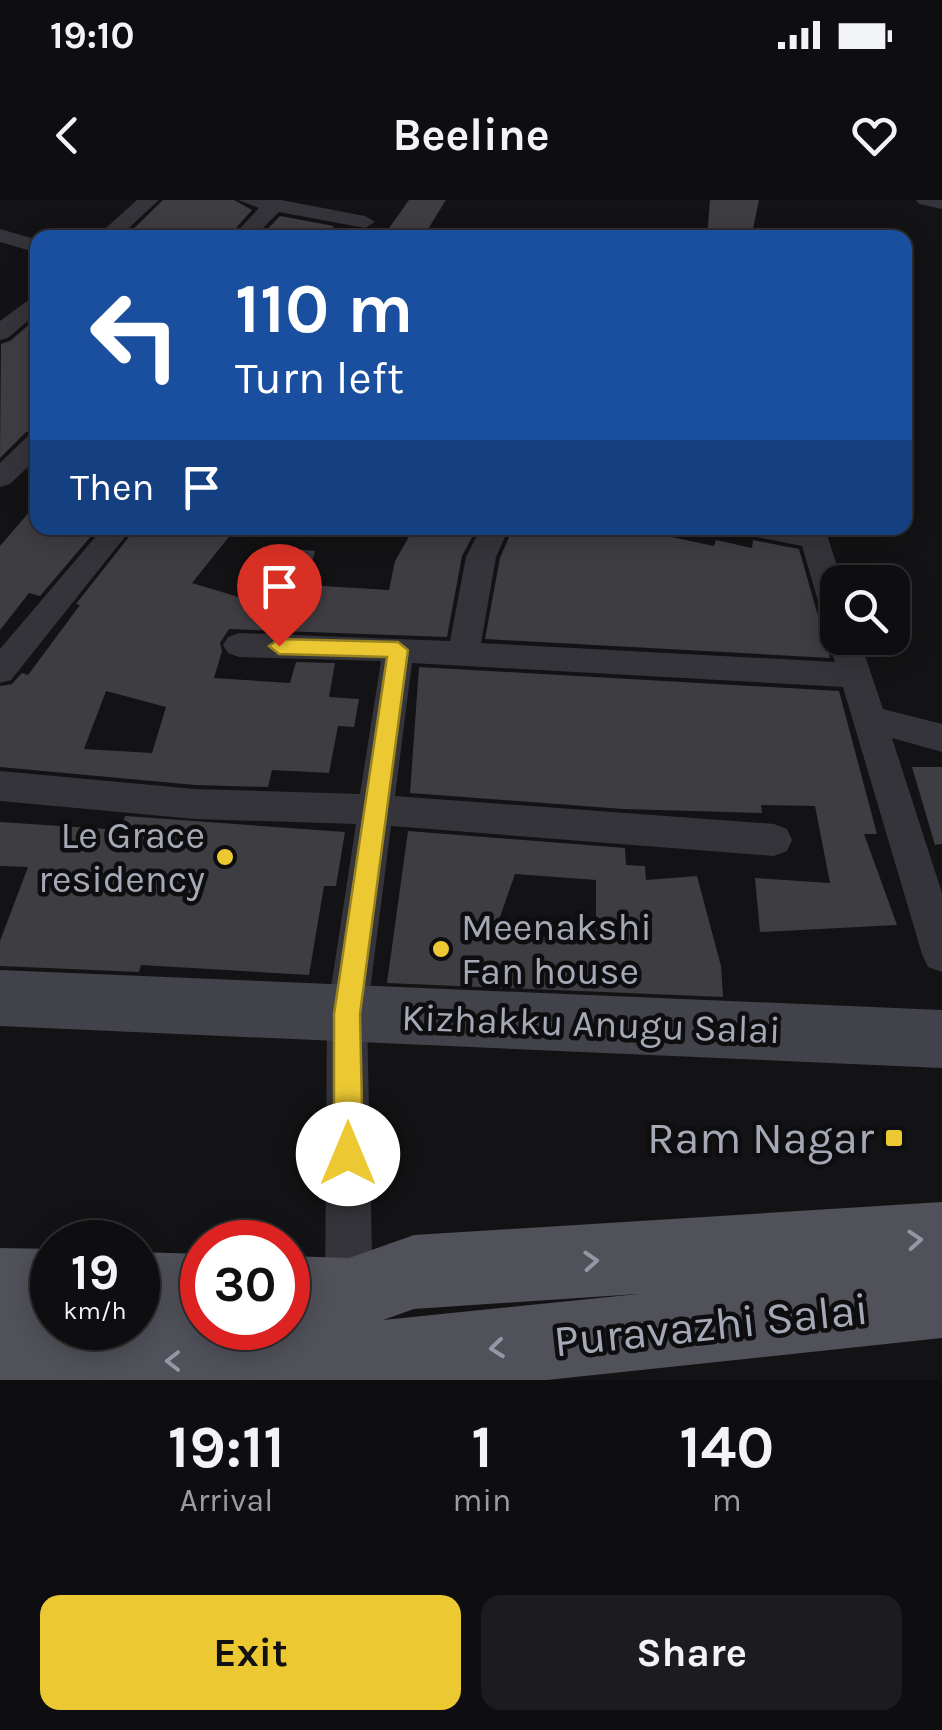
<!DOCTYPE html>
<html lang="en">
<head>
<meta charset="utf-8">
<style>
	body { margin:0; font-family:Karla,sans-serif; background:#1c1c1e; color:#f1f3f6; height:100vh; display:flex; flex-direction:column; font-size:38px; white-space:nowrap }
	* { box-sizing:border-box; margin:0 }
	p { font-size:32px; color:#9b9c9f }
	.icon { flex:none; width:55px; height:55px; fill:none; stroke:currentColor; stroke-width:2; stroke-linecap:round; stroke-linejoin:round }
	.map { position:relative; height:1180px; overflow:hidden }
	.panel { display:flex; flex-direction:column; background:#0e0e10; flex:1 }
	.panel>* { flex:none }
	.banner { position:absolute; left:30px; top:30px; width:882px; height:305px; border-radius:20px; box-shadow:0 5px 25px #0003,0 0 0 2px #2e2e30; background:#1a4fa0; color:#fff; overflow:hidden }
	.buttons { position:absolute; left:820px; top:365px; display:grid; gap:20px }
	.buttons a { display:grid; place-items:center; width:90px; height:90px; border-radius:20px; background:#0e0e10; box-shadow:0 5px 25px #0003,0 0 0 2px #2e2e30; font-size:50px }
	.speed { position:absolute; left:30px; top:1020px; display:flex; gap:20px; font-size:50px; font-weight:700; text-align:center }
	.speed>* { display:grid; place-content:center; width:130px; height:130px; border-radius:50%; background:#0e0e10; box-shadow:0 5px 25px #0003,0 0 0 2px #2e2e30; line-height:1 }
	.speed small { font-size:25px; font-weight:400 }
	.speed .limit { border:15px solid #d22; background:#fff; color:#111 }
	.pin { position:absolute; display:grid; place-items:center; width:85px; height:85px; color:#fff; margin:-102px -42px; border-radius:50% 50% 50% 0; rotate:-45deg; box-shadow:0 0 10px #0007 }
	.pin .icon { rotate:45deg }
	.me { position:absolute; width:110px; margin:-55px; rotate:0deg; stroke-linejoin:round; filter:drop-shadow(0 0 8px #0008) }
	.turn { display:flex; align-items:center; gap:35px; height:210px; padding:0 40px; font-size:45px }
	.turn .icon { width:130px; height:130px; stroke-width:2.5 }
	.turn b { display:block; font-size:70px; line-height:85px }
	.then { display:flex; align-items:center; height:95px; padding:0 40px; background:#0003; gap:20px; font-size:38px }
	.eta { display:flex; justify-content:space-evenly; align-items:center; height:170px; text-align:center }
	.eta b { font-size:60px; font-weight:700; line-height:70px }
	.action { display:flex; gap:20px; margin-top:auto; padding:20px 40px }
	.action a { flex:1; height:115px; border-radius:20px; background:#ecc933; color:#111; font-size:40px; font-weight:700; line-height:115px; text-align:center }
	.action a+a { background:#1c1c1e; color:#f1f3f6 }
	.status { display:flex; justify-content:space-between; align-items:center; height:70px; padding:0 50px; background:#0e0e10; direction:ltr }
	.status svg { height:28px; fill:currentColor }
	header { display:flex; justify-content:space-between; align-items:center; height:130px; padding:0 40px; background:#0e0e10; font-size:45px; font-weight:700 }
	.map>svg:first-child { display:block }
	.building { fill:#3e3d42; fill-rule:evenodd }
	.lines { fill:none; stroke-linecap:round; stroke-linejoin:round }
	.street { fill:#34343a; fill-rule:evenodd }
	.secondary { fill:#42434a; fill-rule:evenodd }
	.primary { fill:#505159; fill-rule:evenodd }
	.oneway { stroke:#9497a3 }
	.route { fill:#ecc933; stroke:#998321; stroke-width:2.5 }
	.poi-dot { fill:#ecc933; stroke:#0e0e10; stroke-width:4 }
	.labels { text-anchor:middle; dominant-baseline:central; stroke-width:9; stroke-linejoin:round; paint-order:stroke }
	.poi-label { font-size:38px; fill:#a5a8b5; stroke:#0e0e10; text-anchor:end }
	.street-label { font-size:38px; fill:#a5a8b5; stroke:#0e0e10 }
	.near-poi-label { font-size:45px; fill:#a5a8b5; stroke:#0e0e10; text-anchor:end }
	.near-street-label { font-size:45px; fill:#a5a8b5; stroke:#0e0e10 }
</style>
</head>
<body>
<div class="status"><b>19:10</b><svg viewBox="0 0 49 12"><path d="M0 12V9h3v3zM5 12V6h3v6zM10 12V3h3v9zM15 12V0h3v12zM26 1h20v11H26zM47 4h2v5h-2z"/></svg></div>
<header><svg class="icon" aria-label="back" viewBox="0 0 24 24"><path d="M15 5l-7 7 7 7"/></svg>Beeline<svg class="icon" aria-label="heart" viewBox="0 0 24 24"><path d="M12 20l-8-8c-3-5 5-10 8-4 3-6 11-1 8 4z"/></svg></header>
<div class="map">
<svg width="942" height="1180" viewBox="0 0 942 1180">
	<rect width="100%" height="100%" fill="#131315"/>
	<g class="building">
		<polygon points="163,0 234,0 252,10 227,38 124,38"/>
		<polygon points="409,0 446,0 423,37 387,31"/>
		<polygon points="710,0 759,0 751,38 707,38"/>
		<polygon points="280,16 334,26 324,38 259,38"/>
		<polygon points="38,117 38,229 26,232 0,258 1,144 10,141"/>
		<polygon points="38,302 38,328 98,328 40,396 29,393 0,430 0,346"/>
		<path d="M 136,328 L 236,328 L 192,383 L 268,406 L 287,348 L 315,351 L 306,385 L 389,390 L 395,361 L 414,328 L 477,328 L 462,356 L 447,437 L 229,429 L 220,443 L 222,451 L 214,478 L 290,483 L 296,462 L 335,463 L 329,497 L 359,499 L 354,527 L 338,526 L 329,573 L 272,570 L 268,587 L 195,585 L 0,567 L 0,486 L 12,484 L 22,473 L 28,475 L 80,405 L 76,404 ZM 106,491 L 166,507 L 152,553 L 84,549 Z"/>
		<polygon points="513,328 647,328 663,331 662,335 714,346 716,340 752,348 753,340 799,349 830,458 485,439 500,358"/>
		<polygon points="419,467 839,491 877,634 864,634 897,725 760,732 755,678 830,683 815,606 761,605 762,613 623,609 410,593"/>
		<polygon points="912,567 942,567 942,644 935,645"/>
		<polygon points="125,616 345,632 336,686 324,686 309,775 141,765 139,772 0,766 0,741 28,667 0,666 0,622 121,630"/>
		<path d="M 408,631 L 625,648 L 626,665 L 645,666 L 646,680 L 697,676 L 721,766 L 723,797 L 387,783 ZM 515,674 L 596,680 L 596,740 L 494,734 Z"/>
	</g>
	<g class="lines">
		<g class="street">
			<polygon points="137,0 159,0 118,38 95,38"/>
			<polygon points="238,0 281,0 365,16 375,22 365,28 279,12 253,38 231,38 259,8"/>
			<polygon points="916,0 942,0 942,9 919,4"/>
			<polygon points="0,29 38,40 38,53 0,42"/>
			<polygon points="38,93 38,112 8,138 0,140 0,121"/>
			<polygon points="38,233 38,257 10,284 0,287 0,263 29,235"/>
			<polygon points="103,328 132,328 11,480 0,483 0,449"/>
			<polygon points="481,328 509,328 496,357 481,443 835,462 828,438 836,429 827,426 823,418 802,346 747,335 743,328 825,328 842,382 838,382 838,438 859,438 883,509 942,524 942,552 892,538 942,693 942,772 928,767 922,754 843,487 412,463 395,596 774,624 787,629 792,640 787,651 774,656 391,626 367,814 373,1105 366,1122 349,1129 332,1122 325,1105 327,814 356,624 195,619 0,601 0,571 195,589 360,594 381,461 239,457 228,453 223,445 228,437 239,433 450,441 466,357"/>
		</g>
		<polygon class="secondary" points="0,770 942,810 942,868 0,826"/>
		<path class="primary" d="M 942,1002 L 942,1138 L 547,1180 L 0,1180 L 0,1122 L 9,1122 L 0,1122 L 0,1048 L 52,1049 L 52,1128 L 138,1128 L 138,1052 L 202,1054 L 202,1128 L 288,1128 L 288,1056 L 349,1058 L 414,1035 ZM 638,1094 L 383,1120 L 414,1109 Z"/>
	</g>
	<defs><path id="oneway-chevron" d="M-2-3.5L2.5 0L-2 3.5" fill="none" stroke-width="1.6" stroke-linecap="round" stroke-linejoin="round" transform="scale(2.5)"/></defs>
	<g class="oneway">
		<use href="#oneway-chevron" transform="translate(915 1040) rotate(-4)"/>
		<use href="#oneway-chevron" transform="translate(591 1061) rotate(-4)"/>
		<use href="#oneway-chevron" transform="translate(497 1148) rotate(174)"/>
		<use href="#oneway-chevron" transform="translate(173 1161) rotate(-180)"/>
	</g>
	<polygon class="route" points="279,439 398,442 408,450 360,814 363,954 358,964 348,969 338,964 334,954 334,814 387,457 279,454 269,446"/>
	<g class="poi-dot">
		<circle cx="225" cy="657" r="10"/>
		<circle cx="441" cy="749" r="10"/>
		<rect x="884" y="928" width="20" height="20" rx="5"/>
	</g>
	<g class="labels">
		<g class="poi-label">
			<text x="205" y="635">Le Grace<tspan x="205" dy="44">residency</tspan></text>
			<text x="461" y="727" text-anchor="start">Meenakshi<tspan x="461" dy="44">Fan house</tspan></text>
		</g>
		<g class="street-label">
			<text transform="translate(591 824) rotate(2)">Kizhakku Anugu Salai</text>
		</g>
		<g class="near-poi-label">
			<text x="874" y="938">Ram Nagar</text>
		</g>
		<g class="near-street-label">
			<text transform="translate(711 1125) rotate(-6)">Puravazhi Salai</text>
		</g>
	</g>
</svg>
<div class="buttons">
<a><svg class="icon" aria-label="search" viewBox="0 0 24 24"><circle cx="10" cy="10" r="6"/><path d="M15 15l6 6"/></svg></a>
</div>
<div class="speed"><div>19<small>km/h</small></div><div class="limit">30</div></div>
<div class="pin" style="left:279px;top:446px;background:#d93025"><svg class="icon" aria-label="arrive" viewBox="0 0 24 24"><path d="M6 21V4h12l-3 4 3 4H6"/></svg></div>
<svg class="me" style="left:348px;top:954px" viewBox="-20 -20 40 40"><circle r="19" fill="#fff"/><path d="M0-13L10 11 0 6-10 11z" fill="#ecc933"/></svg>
<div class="banner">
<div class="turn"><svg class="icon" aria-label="left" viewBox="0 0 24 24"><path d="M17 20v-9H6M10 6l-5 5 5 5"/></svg><div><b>110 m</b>Turn left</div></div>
<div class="then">Then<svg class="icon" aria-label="arrive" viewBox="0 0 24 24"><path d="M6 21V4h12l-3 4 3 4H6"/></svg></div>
</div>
</div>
<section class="panel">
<div class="eta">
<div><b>19:11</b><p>Arrival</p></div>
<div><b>1</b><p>min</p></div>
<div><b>140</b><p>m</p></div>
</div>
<div class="action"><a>Exit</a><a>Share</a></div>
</section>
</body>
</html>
